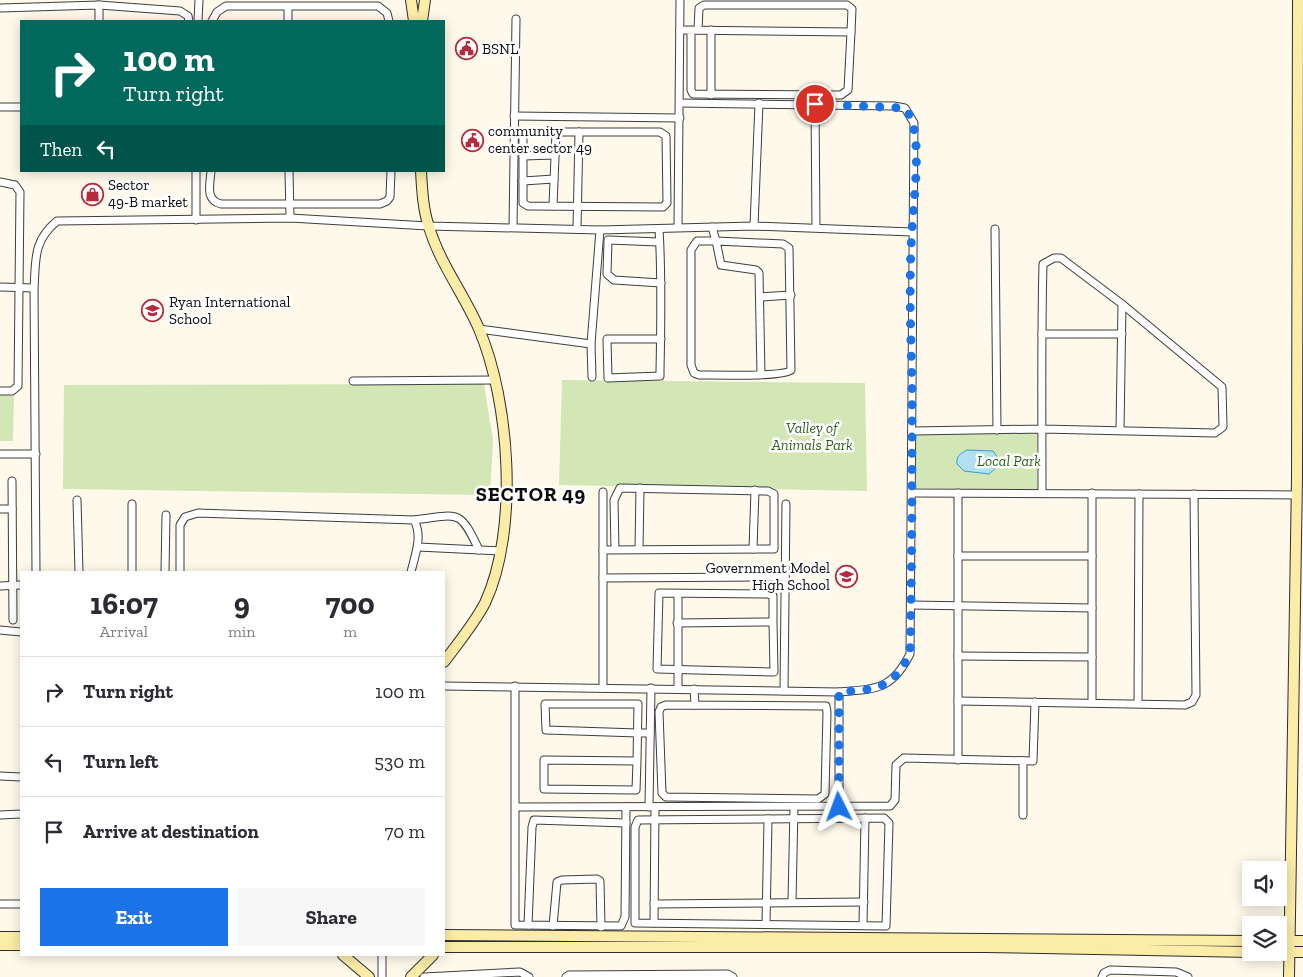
<!DOCTYPE html>
<html lang="en">
<head>
<meta charset="utf-8">
<style>
	body { margin:0; font-family:"Zilla Slab",serif; background:#f7f7f7; color:#2b2b33; height:100vh; display:flex; flex-direction:column; font-size:19px; white-space:nowrap }
	* { box-sizing:border-box; margin:0 }
	p { font-size:16px; color:#7c7c81 }
	.icon { flex:none; width:28px; height:28px; fill:none; stroke:currentColor; stroke-width:2; stroke-linecap:round; stroke-linejoin:round }
	.map { position:relative; flex:1; overflow:hidden }
	.sheet { position:absolute; left:20px; top:571px; width:425px; height:385px; display:flex; flex-direction:column; background:#fff; border-radius:0px; box-shadow:0 2px 12px #0003 }
	.sheet>* { flex:none }
	.hud { position:absolute; left:20px; top:20px; width:425px; height:152px; border-radius:0px; box-shadow:0 2px 12px #0003; background:#00695c; color:#fff; overflow:hidden }
	.buttons { position:absolute; left:1242px; top:861px; display:grid; gap:10px }
	.buttons a { display:grid; place-items:center; width:45px; height:45px; border-radius:0px; background:#fff; box-shadow:0 2px 12px #0003; font-size:25px }
	.pin { position:absolute; display:grid; place-items:center; width:42px; height:42px; color:#fff; margin:-21px; border:2px solid #fff; border-radius:50%; box-shadow:0 1px 5px #0007 }
	.me { position:absolute; width:55px; margin:-28px; rotate:357deg; stroke-linejoin:round; filter:drop-shadow(0 0 4px #0008) }
	.turn { display:flex; align-items:center; gap:18px; height:105px; padding:0 20px; font-size:22px }
	.turn .icon { width:65px; height:65px; stroke-width:2.5 }
	.turn b { display:block; font-size:35px; line-height:42px }
	.then { display:flex; align-items:center; height:48px; padding:0 20px; background:#0003; gap:10px; font-size:19px }
	.eta { display:flex; justify-content:space-evenly; align-items:center; height:85px; text-align:center }
	.eta b { font-size:30px; font-weight:800; line-height:35px }
	.cta { display:flex; gap:10px; margin-top:auto; padding:10px 20px }
	.cta a { flex:1; height:58px; border-radius:0px; background:#1a73e8; color:#fff; font-size:20px; font-weight:800; line-height:58px; text-align:center }
	.cta a+a { background:#f7f7f7; color:#2b2b33 }
	ul { padding:0; list-style:none }
	li { display:flex; align-items:center; gap:15px; height:70px; padding:0 20px; border-top:1px solid #e1e1e2 }
	li div { flex:1 }
	li b { display:block; font-size:19px }
	li em { font-style:normal }
	.map>svg:first-child { display:block }
	.green { fill:#d3e6b6 }
	.water { fill:#b2e0f3; stroke:#3c9ac7 }
	.lines { fill:none; stroke-linecap:round; stroke-linejoin:round }
	.street-casing { stroke:#3e3e3e; stroke-width:9 }
	.secondary-casing { stroke:#2d2d2d; stroke-width:12 }
	.street { stroke:#fff; stroke-width:7 }
	.secondary { stroke:#fbeca8; stroke-width:10 }
	.route { stroke:#1a73e8; stroke-width:9; stroke-dasharray:0 16.2 }
	.labels { text-anchor:middle; dominant-baseline:central; stroke-width:5; stroke-linejoin:round; paint-order:stroke }
	.poi-label { font-size:15px; fill:#0b0b0b; stroke:#fff; text-anchor:start }
	.park-label { font-size:15px; font-style:italic; fill:#325f1f; stroke:#fff }
	.district-label { font-size:20px; font-weight:bold; letter-spacing:1px; fill:#0b0b0b; stroke:#fff }
</style>
</head>
<body>
<div class="map">
<svg width="1303" height="977" viewBox="0 0 1303 977">
	<rect width="100%" height="100%" fill="#fef9ea"/>
	<g class="green">
		<polygon points="562,380 865,383 867,491 559,485"/>
		<polygon points="484,384 493,440 490,495 63,489 64,385"/>
		<polygon points="0,395 14,396 13,441 0,441"/>
		<polygon points="916,433 1037,433 1037,490 916,488"/>
	</g>
	<path class="water" d="M 967,450 L 993,451 L 998,458 L 997,467 L 989,474 L 964,471 L 957,464 C 956,456 960,454 967,450 Z"/>
	<g class="lines">
		<defs>
			<g id="street">
				<polyline points="288,7 288,21"/>
				<polyline points="0,8 99,5 180,11 188,16 189,21"/>
				<polyline points="99,21 99,5"/>
				<polyline points="198,21 199,0"/>
				<polyline points="212,21 217,12 226,6 378,6 387,13 389,21"/>
				<polyline points="680,30 851,32 848,90 841,95 693,94 691,90 691,30"/>
				<polyline points="698,30 699,8 704,5 847,5 852,9 851,32"/>
				<polyline points="711,95 711,30"/>
				<polyline points="815,104 816,227"/>
				<polyline points="0,107 21,107"/>
				<polyline points="514,116 680,118"/>
				<polygon points="527,132 660,132 666,136 667,203 663,207 528,206 523,203 523,137"/>
				<polyline points="523,156 555,155"/>
				<path d="M 211,171 C 210,185 205,200 221,204 L 380,204 L 387,201 L 390,197 L 391,171"/>
				<polyline points="289,171 290,218"/>
				<polyline points="523,181 554,179"/>
				<polyline points="0,182 15,185 20,192 18,386 12,391 0,391"/>
				<polyline points="553,206 556,132"/>
				<polyline points="196,220 196,171"/>
				<polyline points="678,226 680,0"/>
				<polyline points="754,226 759,103"/>
				<polyline points="513,227 516,19"/>
				<path d="M 712,227 L 716,241 L 697,241 L 691,250 L 691,365 L 694,373 L 699,375 C 713,375 785,377 791,370 L 789,248 L 783,244 L 716,241 L 721,265 L 756,270 L 759,273 L 761,375"/>
				<polyline points="577,229 579,132"/>
				<path d="M 659,229 C 662,276 661,323 660,371 L 660,376 L 608,378 L 607,339 L 661,339"/>
				<polyline points="995,229 997,430"/>
				<polyline points="659,242 608,240 607,274 614,280 661,283"/>
				<polyline points="0,287 34,288"/>
				<polyline points="760,297 791,295"/>
				<polyline points="479,329 591,344"/>
				<polyline points="1042,334 1122,334"/>
				<polyline points="592,377 591,344 600,230"/>
				<polyline points="353,381 494,380"/>
				<polyline points="1120,430 1122,304"/>
				<path d="M 912,431 L 1042,429 L 1215,433 L 1223,427 L 1222,387 L 1122,304 L 1061,258 L 1054,258 L 1043,264 C 1041,341 1042,417 1042,493"/>
				<polyline points="0,454 36,454"/>
				<polyline points="12,481 13,620"/>
				<polyline points="603,492 603,688"/>
				<polyline points="913,493 1296,495"/>
				<polyline points="77,500 79,572"/>
				<polyline points="0,509 12,509"/>
				<path d="M 414,520 C 458,515 459,507 479,550"/>
				<polyline points="418,547 501,551"/>
				<polyline points="639,549 640,488"/>
				<polyline points="753,549 755,490"/>
				<polyline points="603,550 774,549 774,494 768,491 620,488 614,500 615,550"/>
				<polyline points="958,556 1092,556"/>
				<path d="M 36,572 L 34,288 C 36,259 33,241 57,221 L 290,218 L 428,226 L 600,230 L 754,226 L 912,232"/>
				<polyline points="132,572 132,504"/>
				<polyline points="165,572 166,515"/>
				<path d="M 180,572 L 180,525 L 185,517 L 198,513 L 414,520 C 423,536 415,555 411,572"/>
				<polyline points="603,578 785,577"/>
				<polyline points="0,586 21,585"/>
				<polyline points="678,594 678,689"/>
				<polyline points="911,605 1092,608"/>
				<polyline points="677,623 773,622 774,672 657,669 659,593 768,594 773,596 773,622"/>
				<polyline points="0,630 21,632"/>
				<polyline points="958,656 1092,657"/>
				<path d="M 444,686 L 839,692 C 876,689 892,690 910,654 L 914,123 L 905,108 L 894,106 L 680,103"/>
				<polyline points="515,686 515,925 621,926 625,917 626,807"/>
				<polyline points="694,689 695,705"/>
				<polyline points="784,691 786,504"/>
				<polyline points="839,692 839,807"/>
				<polyline points="958,701 1185,705 1192,702 1196,695 1194,494"/>
				<polyline points="1092,703 1092,493"/>
				<polyline points="1138,703 1139,494"/>
				<polygon points="666,705 826,706 827,712 825,794 818,799 666,797 662,793 659,712 661,707"/>
				<polyline points="958,760 958,493"/>
				<polyline points="637,761 636,790 544,789 544,760 637,761 638,704 545,704 546,730 638,733 650,733"/>
				<polyline points="0,776 21,777"/>
				<polyline points="516,807 890,806 895,800 896,765 904,758 1033,761 1035,702"/>
				<polyline points="649,807 651,688"/>
				<polyline points="0,815 21,814"/>
				<polyline points="1023,815 1023,761"/>
				<polygon points="884,818 889,823 886,926 635,923 635,827 638,820"/>
				<polyline points="792,902 794,807"/>
				<polyline points="0,904 21,904"/>
				<polyline points="654,904 864,902"/>
				<polyline points="654,923 655,807"/>
				<polyline points="766,924 768,819"/>
				<polyline points="528,925 532,827 534,820 626,823"/>
				<polyline points="863,925 865,818"/>
				<polyline points="553,926 557,882 562,880 597,879 600,881 601,927"/>
				<polyline points="382,977 382,955"/>
				<polyline points="424,977 520,972 529,977"/>
				<polyline points="566,977 569,975 728,974 733,977"/>
				<polyline points="1102,977 1104,973 1110,970 1176,972 1188,977"/>
			</g>
			<g id="secondary">
				<polyline points="411,0 414,21"/>
				<polyline points="422,21 425,0"/>
				<path d="M 421,171 C 422,189 423,210 429,227 C 440,264 464,294 479,329 C 510,402 519,530 485,603 C 474,624 458,643 444,662"/>
				<polyline points="444,935 1251,941"/>
				<polyline points="0,937 21,937"/>
				<polyline points="1279,941 1303,941"/>
				<polyline points="0,945 21,945"/>
				<polyline points="444,947 985,947 1251,952"/>
				<polyline points="1279,952 1303,952"/>
				<polyline points="343,955 369,977"/>
				<polyline points="411,977 433,955"/>
				<polyline points="1289,977 1297,478 1298,0"/>
			</g>
		</defs>
		<use href="#street" class="street-casing"/>
		<use href="#secondary" class="secondary-casing"/>
		<use href="#street" class="street"/>
		<use href="#secondary" class="secondary"/>
	</g>
	<g class="lines">
		<path class="route" d="M 815,104 L 904,108 C 924,126 914,192 913,218 C 908,274 911,332 912,389 C 912,477 912,566 910,654 C 892,690 876,689 839,692 L 839,807"/>
	</g>
	<defs>
		<symbol id="civic-ring" viewBox="-11 -11 22 22"><circle r="9.5" fill="#fff" stroke="#b52a3c" stroke-width="1.5"/><path d="M-.6-6.5H3V-4.5H.6V-3L4-1V1h2V6H-6V1h2V-1L-.6-3ZM-1.2 2.5V6h2.4V2.5Z" fill="#b52a3c"/></symbol>
		<symbol id="shop-ring" viewBox="-11 -11 22 22"><circle r="9.5" fill="#fff" stroke="#b52a3c" stroke-width="1.5"/><path d="M-5-2.5h2.3a2.7 3.5 0 0 1 5.4 0H5L5.5 6h-11ZM-1.5-2.5h3a1.5 2.3 0 0 0-3 0Z" fill="#b52a3c"/></symbol>
		<symbol id="school-ring" viewBox="-11 -11 22 22"><circle r="9.5" fill="#fff" stroke="#b52a3c" stroke-width="1.5"/><path d="M0-5L7-2L0 1L-7-2ZM-4 1L0 2.5L4 1V4Q0 6-4 4Z" fill="#b52a3c"/></symbol>
	</defs>
	<g fill-rule="evenodd">
		<use href="#civic-ring" x="454" y="36" width="25" height="25"/>
		<use href="#civic-ring" x="460" y="128" width="25" height="25"/>
		<use href="#shop-ring" x="80" y="182" width="25" height="25"/>
		<use href="#school-ring" x="140" y="298" width="25" height="25"/>
		<use href="#school-ring" x="834" y="564" width="25" height="25"/>
	</g>
	<g class="labels">
		<g class="poi-label">
			<text x="482" y="49">BSNL</text>
			<text x="488" y="131">community<tspan x="488" dy="17">center sector 49</tspan></text>
			<text x="108" y="185">Sector<tspan x="108" dy="17">49-B market</tspan></text>
			<text x="169" y="302">Ryan International<tspan x="169" dy="17">School</tspan></text>
			<text x="830" y="568" text-anchor="end">Government Model<tspan x="830" dy="17">High School</tspan></text>
		</g>
		<g class="park-label">
			<text x="812" y="428">Valley of<tspan x="812" dy="17">Animals Park</tspan></text>
			<text x="1009" y="461">Local Park</text>
		</g>
		<g class="district-label">
			<text x="531" y="494">SECTOR 49</text>
		</g>
	</g>
</svg>
<div class="buttons">
<a><svg class="icon" aria-label="sound" viewBox="0 0 24 24"><path d="M4 9h4l5-4v14l-5-4H4zM17 9q2 3 0 6"/></svg></a>
<a><svg class="icon" aria-label="layers" viewBox="0 0 24 24"><path d="M12 4l9 5-9 5-9-5zM3 14l9 5 9-5"/></svg></a>
</div>
<div class="pin" style="left:815px;top:104px;background:#d93025"><svg class="icon" aria-label="arrive" viewBox="0 0 24 24"><path d="M6 21V4h12l-3 4 3 4H6"/></svg></div>
<svg class="me" style="left:839px;top:807px" viewBox="-20 -20 40 40"><path d="M0-17L14 15 0 8-14 15z" fill="#1a73e8" stroke="#fff" stroke-width="4"/></svg>
<div class="hud">
<div class="turn"><svg class="icon" aria-label="right" viewBox="0 0 24 24"><path d="M7 20v-9h11M14 6l5 5-5 5"/></svg><div><b>100 m</b>Turn right</div></div>
<div class="then">Then<svg class="icon" aria-label="left" viewBox="0 0 24 24"><path d="M17 20v-9H6M10 6l-5 5 5 5"/></svg></div>
</div>
<section class="sheet">
<div class="eta">
<div><b>16:07</b><p>Arrival</p></div>
<div><b>9</b><p>min</p></div>
<div><b>700</b><p>m</p></div>
</div>
<ul>
<li><svg class="icon" aria-label="right" viewBox="0 0 24 24"><path d="M7 20v-9h11M14 6l5 5-5 5"/></svg><div><b>Turn right</b></div><em>100 m</em></li>
<li><svg class="icon" aria-label="left" viewBox="0 0 24 24"><path d="M17 20v-9H6M10 6l-5 5 5 5"/></svg><div><b>Turn left</b></div><em>530 m</em></li>
<li><svg class="icon" aria-label="arrive" viewBox="0 0 24 24"><path d="M6 21V4h12l-3 4 3 4H6"/></svg><div><b>Arrive at destination</b></div><em>70 m</em></li>
</ul>
<div class="cta"><a>Exit</a><a>Share</a></div>
</section>
</div>
</body>
</html>
